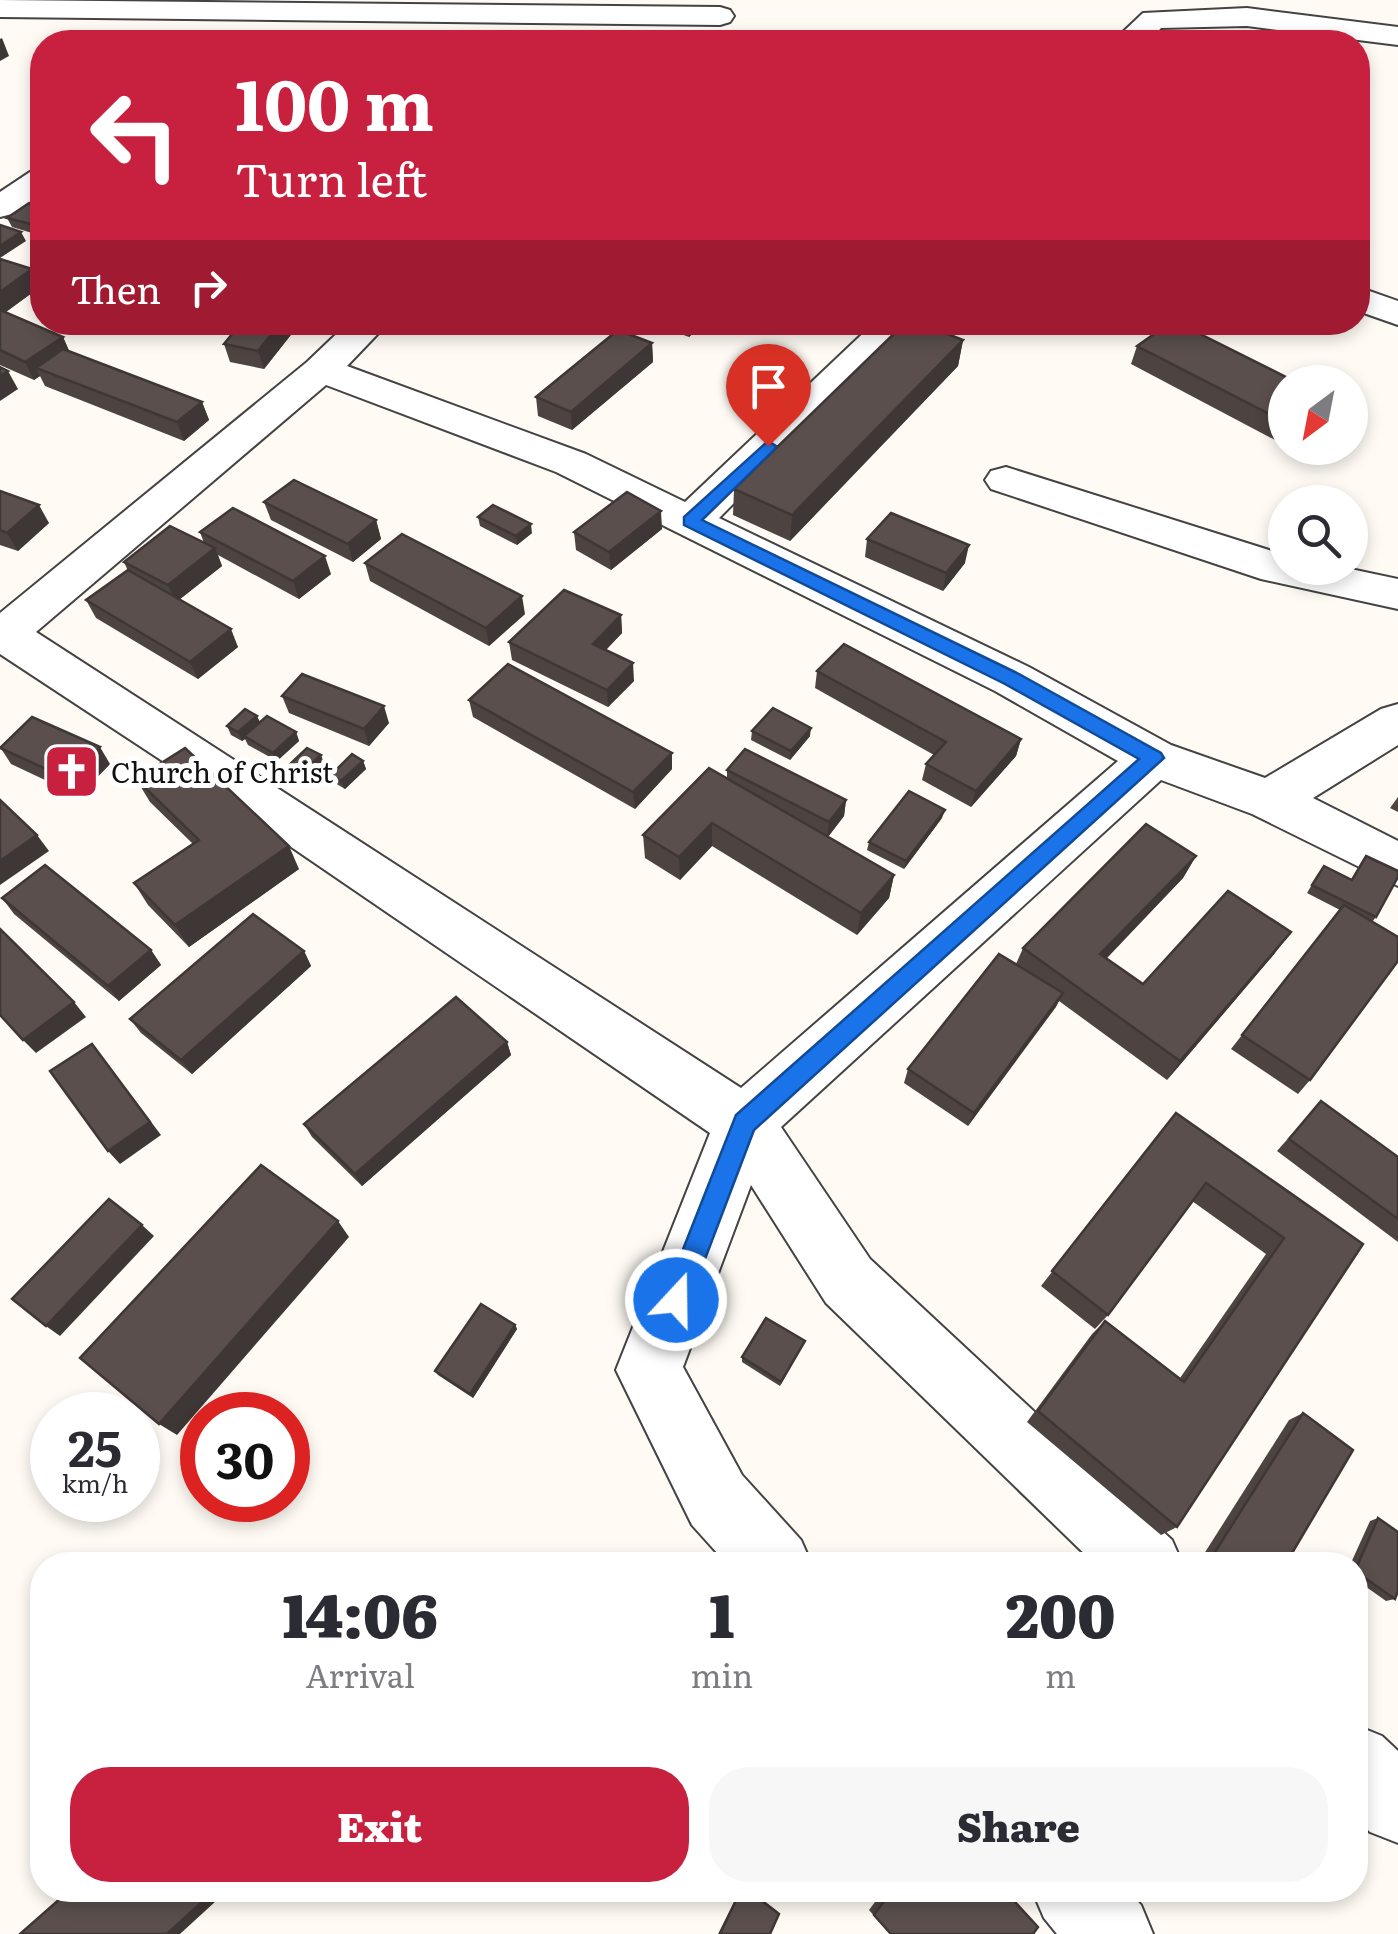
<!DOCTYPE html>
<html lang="en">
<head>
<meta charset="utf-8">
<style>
	body { margin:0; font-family:Literata,serif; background:#f7f7f7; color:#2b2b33; height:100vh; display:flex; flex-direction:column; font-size:38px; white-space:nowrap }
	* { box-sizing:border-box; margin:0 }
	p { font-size:32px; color:#7c7c81 }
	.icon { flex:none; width:55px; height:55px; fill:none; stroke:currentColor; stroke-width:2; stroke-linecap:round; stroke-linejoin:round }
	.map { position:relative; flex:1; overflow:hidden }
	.drawer { position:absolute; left:30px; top:1552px; width:1338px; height:350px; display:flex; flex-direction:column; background:#fff; border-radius:40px; box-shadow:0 5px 15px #0003 }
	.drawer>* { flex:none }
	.top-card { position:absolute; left:30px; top:30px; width:1340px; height:305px; border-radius:40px; box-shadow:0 5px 15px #0003; background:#c8213f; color:#fff; overflow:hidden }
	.needle { width:65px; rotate:212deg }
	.tools { position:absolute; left:1268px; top:365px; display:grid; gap:20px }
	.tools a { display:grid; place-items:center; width:100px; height:100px; border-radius:50%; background:#fff; box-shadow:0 5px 15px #0003; font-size:50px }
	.speed { position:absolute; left:30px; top:1392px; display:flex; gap:20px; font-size:50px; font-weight:700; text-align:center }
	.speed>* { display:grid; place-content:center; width:130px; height:130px; border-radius:50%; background:#fff; box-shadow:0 5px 15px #0003; line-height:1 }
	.speed small { font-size:25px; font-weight:400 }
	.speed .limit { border:15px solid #d22; background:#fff; color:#111 }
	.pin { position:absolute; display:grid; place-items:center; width:85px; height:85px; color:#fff; margin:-102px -42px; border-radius:50% 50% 50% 0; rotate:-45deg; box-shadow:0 0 10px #0007 }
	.pin .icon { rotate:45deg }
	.me { position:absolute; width:110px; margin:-55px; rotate:21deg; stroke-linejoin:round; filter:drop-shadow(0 0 8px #0008) }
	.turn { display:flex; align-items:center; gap:35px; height:210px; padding:0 40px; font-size:45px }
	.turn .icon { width:130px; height:130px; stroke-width:2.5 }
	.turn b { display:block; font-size:70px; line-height:85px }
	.then { display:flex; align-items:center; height:95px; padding:0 40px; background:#0003; gap:20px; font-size:38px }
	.eta { display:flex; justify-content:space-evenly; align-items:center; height:170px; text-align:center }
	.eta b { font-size:60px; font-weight:800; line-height:70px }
	.primary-button { display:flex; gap:20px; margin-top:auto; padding:20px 40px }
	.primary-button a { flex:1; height:115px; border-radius:40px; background:#c8213f; color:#fff; font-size:40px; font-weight:800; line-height:115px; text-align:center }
	.primary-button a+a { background:#f7f7f7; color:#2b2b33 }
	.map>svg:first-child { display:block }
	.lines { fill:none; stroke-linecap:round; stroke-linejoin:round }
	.street-casing { stroke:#434343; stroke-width:4 }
	.street { fill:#fff; fill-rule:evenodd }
	.wall { fill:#4d4441 }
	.shaded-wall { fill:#3f3735 }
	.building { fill:#5a4f4c; stroke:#3f3735; stroke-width:2.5 }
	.route { fill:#1a73e8; stroke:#114b97; stroke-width:2.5 }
	.labels { text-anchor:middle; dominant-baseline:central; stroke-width:10; stroke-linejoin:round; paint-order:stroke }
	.poi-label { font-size:28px; fill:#101010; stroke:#fff; text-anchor:start }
</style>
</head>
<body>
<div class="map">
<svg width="1398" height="1934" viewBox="0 0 1398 1934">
	<rect width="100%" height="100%" fill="#fffbf4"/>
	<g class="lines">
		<defs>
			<g id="street">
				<polygon points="0,0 720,7 730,10 734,16 730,22 720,25 0,17"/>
				<polygon points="1247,8 1398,27 1398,45 1247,26 1161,28 1148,42 1119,42 1124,31 1143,13"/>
				<polygon points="42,169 42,194 12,214 0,217 0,192 30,172"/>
				<polygon points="1358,287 1398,301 1398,325 1358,311"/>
				<path d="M 349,322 L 389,322 L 347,366 L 586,454 L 685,502 L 875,322 L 915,322 L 719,518 L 1029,667 L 1171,745 L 1265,778 L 1381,709 L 1398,704 L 1398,745 L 1313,798 L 1398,841 L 1398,886 L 1252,814 L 1161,780 L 781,1127 L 870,1259 L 1172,1540 L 1183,1565 L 1096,1565 L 826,1303 L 751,1185 L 683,1367 L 742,1475 L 801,1540 L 812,1565 L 728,1565 L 692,1525 L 616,1370 L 710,1133 L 243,814 L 0,654 L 0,613 L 307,362 ZM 326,385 L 556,472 L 995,691 L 1118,761 L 741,1088 L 36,632 Z"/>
				<polygon points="1006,467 1285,555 1285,568 1346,568 1398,579 1398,609 1261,579 991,489 985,480 991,471"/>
				<polygon points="1355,1725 1382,1736 1398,1751 1398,1843 1370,1832 1355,1817"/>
				<polygon points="1032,1890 1127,1890 1141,1905 1153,1934 1057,1934 1044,1918"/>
			</g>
		</defs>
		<use href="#street" class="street-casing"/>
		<use href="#street" class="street"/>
	</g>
	<g class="wall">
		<polygon points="42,207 42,236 12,227 7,218"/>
		<polygon points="0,259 32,269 40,287 6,312 63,337 69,351 202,402 209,420 184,441 45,386 40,376 34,380 0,365"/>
		<polygon points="242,322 301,322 264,369 230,362 224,344"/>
		<polygon points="654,322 705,322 689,337 654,324"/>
		<polygon points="963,340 958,366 790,541 733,515 734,489"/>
		<polygon points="652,343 653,362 572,430 538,416 536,397"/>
		<polygon points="1137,346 1296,382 1285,432 1275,440 1131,364"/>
		<polygon points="0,491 49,523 18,551 0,545"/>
		<polygon points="264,502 376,520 381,539 353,562 271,520"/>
		<polygon points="478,517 532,533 517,545 480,526"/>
		<polygon points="662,529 611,570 576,550 574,532"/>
		<polygon points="200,532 331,574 299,599 218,555 222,566 179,600 238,647 198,679 96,618 86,600 128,571 124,562 204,543"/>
		<polygon points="867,539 965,563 943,591 865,557"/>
		<polygon points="365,563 525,614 489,646 370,581"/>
		<polygon points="621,615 622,633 606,650 634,681 608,707 512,660 509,642"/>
		<polygon points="817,671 1021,739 1016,756 971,807 922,780 926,764 934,755 815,688"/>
		<polygon points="282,696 389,723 369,746 289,713"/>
		<polygon points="469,700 672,769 635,809 473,717"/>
		<polygon points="260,722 296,732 299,741 277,761 248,745 245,739 242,741 231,735 227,726"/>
		<polygon points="752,731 810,736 790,760 751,740"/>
		<polygon points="0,747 110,764 79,796 11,764"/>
		<polygon points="363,761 366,769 345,789 335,783 331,775"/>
		<polygon points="324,763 303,784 289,777 286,768"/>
		<polygon points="727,770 846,800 844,816 828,837 894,875 889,898 857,935 712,846 680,880 645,858 643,835 727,778"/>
		<polygon points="136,779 299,869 189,947 148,905 134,883 193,844 150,802"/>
		<polygon points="1398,797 1398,812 1390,808"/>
		<polygon points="942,818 904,869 867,850 869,842"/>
		<polygon points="1196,856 1183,878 1106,958 1143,984 1275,953 1167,1080 1059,1001 968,1126 904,1083 908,1069 1016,964 1023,948"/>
		<polygon points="1366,856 1376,917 1372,922 1310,1080 1298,1094 1231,1049 1340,910 1307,893 1318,874 1351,880"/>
		<polygon points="2,898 151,950 161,965 119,1001 14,914"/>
		<polygon points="304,951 311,966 192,1074 141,1033 130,1019"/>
		<polygon points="507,1042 511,1055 362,1186 312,1137 304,1124"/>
		<polygon points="1321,1101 1398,1157 1398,1242 1277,1151"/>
		<polygon points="1176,1113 1363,1244 1177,1527 1161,1535 1027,1422 1092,1334 1105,1321 1180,1378 1266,1254 1192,1201 1108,1315 1095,1329 1041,1286"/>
		<polygon points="515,1325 517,1329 473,1398 438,1375 435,1371"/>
		<polygon points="805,1341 780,1386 742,1362 742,1357"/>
		<polygon points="1303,1413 1285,1565 1211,1565 1202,1557 1289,1420"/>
		<polygon points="1378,1518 1395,1599 1386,1601 1355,1579 1355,1565 1350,1565 1370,1521"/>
		<polygon points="740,1890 750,1890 778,1912 770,1934 718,1934"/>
		<polygon points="884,1890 1004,1890 890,1934 869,1910"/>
	</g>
	<g class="shaded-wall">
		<polygon points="2,38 9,56 0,61 0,39"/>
		<polygon points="21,232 26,241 0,258 0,246"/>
		<polygon points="32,269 40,287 3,314 0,308 0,292"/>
		<polygon points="281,322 301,322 264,369 258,351"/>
		<polygon points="688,322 705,322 689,337"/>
		<polygon points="63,337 71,355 36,368 40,376 34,380 25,362"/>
		<polygon points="963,340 958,366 790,541 792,515"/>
		<polygon points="652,343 653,362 572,430 571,412"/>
		<polygon points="8,371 18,389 0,401 0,376"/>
		<polygon points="202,402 209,420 184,441 177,422"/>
		<polygon points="1285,420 1285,432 1275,440 1283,421"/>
		<polygon points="39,505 49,523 18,551 7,533"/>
		<polygon points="661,511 662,529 611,570 609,552"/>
		<polygon points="376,520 381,539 353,562 348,544"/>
		<polygon points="531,524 532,533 517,545 516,536"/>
		<polygon points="969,545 965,563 943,591 946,573"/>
		<polygon points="215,548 222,566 176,602 168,585"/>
		<polygon points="325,556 331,574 299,599 293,581"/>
		<polygon points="522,596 525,614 489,646 486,628"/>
		<polygon points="621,615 622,633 595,661 593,644"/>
		<polygon points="231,629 238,647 198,679 190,662"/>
		<polygon points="633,663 634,681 608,707 607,690"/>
		<polygon points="384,706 389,723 369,746 364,729"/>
		<polygon points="257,716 261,724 244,736 245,739 242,741 238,732"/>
		<polygon points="811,728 810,736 790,760 791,751"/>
		<polygon points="296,732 299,741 277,761 273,753"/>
		<polygon points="1021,739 1016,756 971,807 976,791"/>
		<polygon points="100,747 110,764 79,796 68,779"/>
		<polygon points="672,753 672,769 635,809 633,792"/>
		<polygon points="321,755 324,763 303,784 299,775"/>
		<polygon points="363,761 366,769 345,789 341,781"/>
		<polygon points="846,800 844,816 827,838 829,822"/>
		<polygon points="945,810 942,818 904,869 906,861"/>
		<polygon points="712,823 712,846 680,880 679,857"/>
		<polygon points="37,835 49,851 0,885 0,861"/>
		<polygon points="289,846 299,869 189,947 175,925"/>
		<polygon points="1196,856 1183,878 1090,976 1100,954"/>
		<polygon points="894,875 889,898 857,935 861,913"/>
		<polygon points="1291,932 1275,953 1167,1080 1180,1061"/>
		<polygon points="151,950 161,965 119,1001 108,986"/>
		<polygon points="304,951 311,966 192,1074 181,1060"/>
		<polygon points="1063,993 1056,1007 968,1126 974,1113"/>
		<polygon points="74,1002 86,1017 36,1053 23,1040"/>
		<polygon points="507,1042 511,1055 362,1186 355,1174"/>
		<polygon points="92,1044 161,1135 120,1164 108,1151"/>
		<polygon points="338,1221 349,1237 177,1435 159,1424"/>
		<polygon points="142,1225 154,1236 60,1336 46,1326"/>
		<polygon points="515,1325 517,1329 473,1398 470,1394"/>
		<polygon points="215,1890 228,1890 180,1934 167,1934"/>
	</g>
	<g class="building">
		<polygon points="29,203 42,207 42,227 7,218"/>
		<polygon points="0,225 21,232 0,246"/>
		<polygon points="0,259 32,269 0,292"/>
		<polygon points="0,310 63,337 25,362 0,350"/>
		<polygon points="242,322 281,322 258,351 224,344"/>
		<polygon points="906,322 917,322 963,340 792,515 734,489"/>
		<polygon points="1171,322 1176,322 1296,382 1285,382 1285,420 1283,421 1137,346"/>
		<polygon points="618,330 652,343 571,412 536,397"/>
		<polygon points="63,349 202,402 177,422 36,368"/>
		<polygon points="0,367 8,371 0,376"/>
		<polygon points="294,480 376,520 348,544 264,502"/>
		<polygon points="0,491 39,505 7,533 0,530"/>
		<polygon points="627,492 661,511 609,552 574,532"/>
		<polygon points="493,505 531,524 516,536 478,517"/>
		<polygon points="233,508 325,556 293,581 200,532"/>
		<polygon points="891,513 969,545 946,573 867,539"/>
		<polygon points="170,526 215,548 168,585 124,562"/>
		<polygon points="402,534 522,596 486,628 365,563"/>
		<polygon points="128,570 231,629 190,662 86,600"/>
		<polygon points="564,590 621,615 593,644 633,663 607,690 509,642"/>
		<polygon points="844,644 1021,739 976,791 926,764 946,742 817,671"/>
		<polygon points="508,664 672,753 633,792 469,700"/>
		<polygon points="302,674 384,706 364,729 282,696"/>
		<polygon points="773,708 811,728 791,751 752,731"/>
		<polygon points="245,709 257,716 238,732 227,726"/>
		<polygon points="267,716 296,732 273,753 244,736"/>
		<polygon points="32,717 100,747 68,779 0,748"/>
		<polygon points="185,748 289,846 175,925 134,883 199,840 136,779"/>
		<polygon points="307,748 321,755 299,775 286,768"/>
		<polygon points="745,749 846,800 829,822 727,770"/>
		<polygon points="352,754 363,761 341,781 331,775"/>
		<polygon points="709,768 894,875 861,913 712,823 679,857 643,835"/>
		<polygon points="909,791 945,810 906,861 869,842"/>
		<polygon points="0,800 37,835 0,861"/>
		<polygon points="1146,824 1196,856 1100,954 1143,984 1228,891 1291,932 1180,1061 1023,948"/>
		<polygon points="1366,856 1398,871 1398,877 1376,917 1312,885 1324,866 1352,880"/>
		<polygon points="45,865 151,950 108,986 2,898"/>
		<polygon points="1344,905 1398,937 1398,961 1310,1080 1242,1035"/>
		<polygon points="253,914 304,951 181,1060 130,1019"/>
		<polygon points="0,929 74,1002 23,1040 0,1015"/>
		<polygon points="999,954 1063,993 974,1113 908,1069"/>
		<polygon points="456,997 507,1042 355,1174 304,1124"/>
		<polygon points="92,1044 150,1122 108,1151 50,1071"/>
		<polygon points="1321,1101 1398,1157 1398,1219 1289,1139"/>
		<polygon points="1176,1113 1363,1244 1177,1527 1038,1411 1105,1321 1184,1382 1284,1238 1206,1183 1108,1315 1052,1271"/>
		<polygon points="261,1165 338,1221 159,1424 80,1358"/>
		<polygon points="109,1199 142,1225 46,1326 12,1299"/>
		<polygon points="481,1304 515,1325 470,1394 435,1371"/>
		<polygon points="766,1318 805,1341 781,1382 742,1357"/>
		<polygon points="1303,1413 1353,1450 1285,1565 1230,1565 1215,1552"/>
		<polygon points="1378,1518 1398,1532 1398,1591 1395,1599 1355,1571"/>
		<polygon points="70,1890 215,1890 167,1934 20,1934"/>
		<polygon points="741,1890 748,1890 779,1914 770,1934 720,1934"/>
		<polygon points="892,1890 1004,1890 1038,1927 1033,1934 891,1934 874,1915"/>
	</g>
	<polygon class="route" points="768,441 776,446 774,450 702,520 1019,674 1161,753 1164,758 754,1130 686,1309 676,1313 667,1309 663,1300 736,1115 1139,759 1005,684 684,525 684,517"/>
	<defs>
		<symbol id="church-square" viewBox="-11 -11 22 22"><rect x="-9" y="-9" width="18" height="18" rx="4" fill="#c8213f" stroke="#fff"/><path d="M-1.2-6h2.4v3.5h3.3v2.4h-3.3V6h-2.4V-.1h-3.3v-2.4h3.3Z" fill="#fff"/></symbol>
	</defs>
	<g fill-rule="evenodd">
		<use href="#church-square" x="40" y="740" width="63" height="63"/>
	</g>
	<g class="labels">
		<g class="poi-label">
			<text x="111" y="771">Church of Christ</text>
		</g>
	</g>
</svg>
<div class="tools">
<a><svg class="needle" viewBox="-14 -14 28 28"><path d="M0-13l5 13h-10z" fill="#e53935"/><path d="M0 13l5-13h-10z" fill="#7c7c81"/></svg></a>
<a><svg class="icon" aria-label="search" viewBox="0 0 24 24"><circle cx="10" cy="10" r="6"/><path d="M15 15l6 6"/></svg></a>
</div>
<div class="speed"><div>25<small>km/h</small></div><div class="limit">30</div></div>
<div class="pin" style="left:768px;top:446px;background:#d93025"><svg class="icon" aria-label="arrive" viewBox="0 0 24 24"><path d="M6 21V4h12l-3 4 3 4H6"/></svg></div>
<svg class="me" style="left:676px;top:1300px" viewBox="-20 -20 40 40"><circle r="17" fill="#1a73e8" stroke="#fff" stroke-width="3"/><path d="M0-11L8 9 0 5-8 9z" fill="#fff"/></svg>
<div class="top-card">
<div class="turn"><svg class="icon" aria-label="left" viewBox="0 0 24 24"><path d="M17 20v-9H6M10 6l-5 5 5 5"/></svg><div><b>100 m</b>Turn left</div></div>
<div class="then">Then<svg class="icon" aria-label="right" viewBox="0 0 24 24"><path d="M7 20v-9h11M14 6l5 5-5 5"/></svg></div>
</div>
<section class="drawer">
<div class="eta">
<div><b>14:06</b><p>Arrival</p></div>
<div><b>1</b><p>min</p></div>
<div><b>200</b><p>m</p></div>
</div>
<div class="primary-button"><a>Exit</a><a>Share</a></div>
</section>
</div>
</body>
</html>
